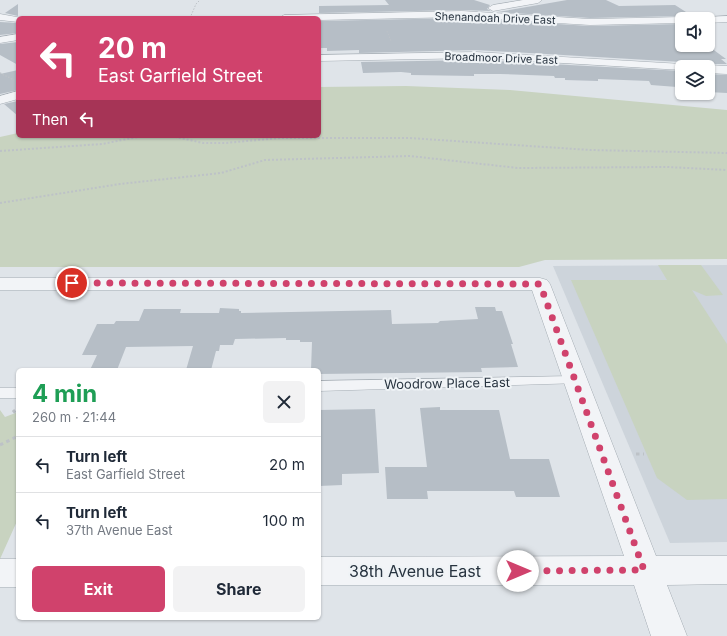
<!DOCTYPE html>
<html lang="en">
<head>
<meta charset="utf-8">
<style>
	body { margin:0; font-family:Inter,sans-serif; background:#f2f2f3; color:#1f2937; height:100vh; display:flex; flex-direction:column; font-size:15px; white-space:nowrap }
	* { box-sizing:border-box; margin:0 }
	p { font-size:13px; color:#747a83 }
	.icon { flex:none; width:22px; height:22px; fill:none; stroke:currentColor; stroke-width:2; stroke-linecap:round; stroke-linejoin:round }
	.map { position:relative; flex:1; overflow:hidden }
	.sheet { position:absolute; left:16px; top:368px; width:305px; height:252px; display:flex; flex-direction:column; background:#fff; border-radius:6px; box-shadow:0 1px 3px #0004 }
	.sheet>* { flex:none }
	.guide { position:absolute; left:16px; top:16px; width:305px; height:122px; border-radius:6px; box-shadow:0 1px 3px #0004; background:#d0426c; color:#fff; overflow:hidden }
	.fabs { position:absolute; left:675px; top:12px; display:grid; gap:8px }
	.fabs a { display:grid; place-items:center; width:40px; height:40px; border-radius:6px; background:#fff; box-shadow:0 1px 3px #0004; font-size:20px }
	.pin { position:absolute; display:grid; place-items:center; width:34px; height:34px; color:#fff; margin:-17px; border:2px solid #fff; border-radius:50%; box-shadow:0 1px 4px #0007 }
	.me { position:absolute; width:44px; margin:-22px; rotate:90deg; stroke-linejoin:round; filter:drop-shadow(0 0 3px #0008) }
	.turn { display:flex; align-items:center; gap:14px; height:84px; padding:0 16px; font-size:18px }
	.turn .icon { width:52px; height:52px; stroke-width:2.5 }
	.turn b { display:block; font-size:28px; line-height:34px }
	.then { display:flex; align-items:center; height:38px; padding:0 16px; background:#0003; gap:8px; font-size:15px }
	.round { display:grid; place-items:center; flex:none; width:42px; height:42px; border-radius:6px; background:#f2f2f3 }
	.overview { display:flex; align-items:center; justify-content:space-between; height:68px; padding:0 16px }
	h1 { font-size:24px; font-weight:700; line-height:30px; color:#1e9e55 }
	.button { display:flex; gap:8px; margin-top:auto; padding:8px 16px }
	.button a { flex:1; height:46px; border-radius:6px; background:#d0426c; color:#fff; font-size:16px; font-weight:700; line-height:46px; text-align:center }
	.button a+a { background:#f2f2f3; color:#1f2937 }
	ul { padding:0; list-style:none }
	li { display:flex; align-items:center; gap:12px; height:56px; padding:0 16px; border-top:1px solid #e0e1e3 }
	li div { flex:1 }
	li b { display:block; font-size:15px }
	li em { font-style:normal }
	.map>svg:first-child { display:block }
	.built { fill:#cdd4db }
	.green { fill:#c8d3c0 }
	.building { fill:#b6bec6 }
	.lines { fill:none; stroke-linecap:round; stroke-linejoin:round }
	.service-casing { stroke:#a4acb3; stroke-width:1 }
	.minor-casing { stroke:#a4acb3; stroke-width:1 }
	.path-far3 { stroke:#bdc2c7; stroke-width:1; stroke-dasharray:1.5 1.5; stroke-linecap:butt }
	.path-far2 { stroke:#bdc2c7; stroke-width:1.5; stroke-dasharray:1.5 1.5; stroke-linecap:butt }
	.path-far1 { stroke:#bdc2c7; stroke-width:2; stroke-dasharray:2 2; stroke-linecap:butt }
	.path { stroke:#bdc2c7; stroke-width:3; stroke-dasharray:3.5 3.5; stroke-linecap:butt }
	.service { fill:#f2f4f7; fill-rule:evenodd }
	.minor { fill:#f2f4f7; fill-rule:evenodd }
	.route { stroke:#d0426c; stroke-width:7; stroke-dasharray:0 12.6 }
	.labels { text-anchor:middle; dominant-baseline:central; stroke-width:4; stroke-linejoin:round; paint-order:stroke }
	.far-street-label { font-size:11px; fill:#283440; stroke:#eff3f6 }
	.street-label { font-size:13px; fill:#283440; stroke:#eff3f6 }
	.near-street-label { font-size:16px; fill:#283440; stroke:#eff3f6 }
</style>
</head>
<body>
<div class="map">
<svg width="727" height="636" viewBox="0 0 727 636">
	<rect width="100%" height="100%" fill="#dfe4e9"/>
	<polygon class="built" points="727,265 727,542 670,543 553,266"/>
	<g class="green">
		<polygon points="406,86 510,90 727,110 727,259 545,260 519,267 0,267 0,137 18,133 18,136 319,136 319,87"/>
		<polygon points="658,265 701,265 723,295 706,296 692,290 727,344 727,499 687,500 657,478 571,280 667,280"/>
		<polygon points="0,410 5,417 18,412 18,519 0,559"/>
	</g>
	<g class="building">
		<polygon points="385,0 474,0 490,5 487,9 491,11 462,10 319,13 319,6 389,5"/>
		<polygon points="567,0 606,0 619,6 675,5 697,19 687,19 682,16 590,18 498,12"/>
		<polygon points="18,4 18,16 5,13"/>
		<polygon points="462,18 590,26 682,24 682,45 707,45 726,59 721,59 727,64 708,64 703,67 690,67 687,64 682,62 476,50 359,53 359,50 327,51 327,48 319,48 319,21"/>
		<polygon points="0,22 18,23 18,33 0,35"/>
		<polygon points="18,42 18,65 0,55 0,44"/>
		<polygon points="476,60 682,71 682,90 678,90 677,87 651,85 649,81 598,79 598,81 565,80 565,78 555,78 554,76 500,74 474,74 474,76 411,75 411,73 401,72 363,73 361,62"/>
		<polygon points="18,70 18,90 0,94 0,74"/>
		<polygon points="708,74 727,75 727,93 708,92"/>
		<polygon points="18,101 18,116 4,104"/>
		<polygon points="475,307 495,307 496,311 502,311 513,344 511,344 518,367 481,368 482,372 319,374 319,370 311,370 312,342 300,342 300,340 286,340 286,338 235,339 233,345 220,345 219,351 216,351 211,370 186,370 193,346 126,347 117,370 90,370 97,355 82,355 97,324 114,324 116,321 139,321 144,309 181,309 180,313 219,313 220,308 239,309 239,311 241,311 241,313 391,310 392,324 438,323 440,321 478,319"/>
		<polygon points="440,407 440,410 499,410 510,459 549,459 560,497 516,497 514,491 427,491 428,499 387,499 385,467 427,467 420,408"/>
		<polygon points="375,409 379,473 342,474 342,485 319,486 319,410"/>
	</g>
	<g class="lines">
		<defs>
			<g id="service">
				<polygon points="575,376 580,377 582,380 580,383 319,391 319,381"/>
				<rect x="0" y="388" width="18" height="10"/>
			</g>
			<g id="minor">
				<polygon points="523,0 542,0 538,3 493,11 488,8 493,5"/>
				<polygon points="462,11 590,19 682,17 686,19 682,19 682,23 590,25 462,17 319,20 319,18 279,18 284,15"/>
				<polygon points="0,14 22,18 18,18 18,22 0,20"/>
				<polygon points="727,16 727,22 708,23 708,19 704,19 708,17"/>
				<polygon points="18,34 18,40 0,43 0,37"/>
				<polygon points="476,52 682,64 686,65 688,67 682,67 682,70 476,58 319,61 319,55"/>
				<polygon points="708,65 727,66 727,74 708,73 708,67 704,67"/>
				<polygon points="18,91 18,99 0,104 0,96"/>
				<polygon points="0,278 540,278 547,280 550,284 656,556 727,556 727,584 667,585 687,636 651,636 634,585 319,585 319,557 624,556 532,290 0,290"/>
				<rect x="0" y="559" width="18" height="28"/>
			</g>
		</defs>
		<use href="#service" class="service-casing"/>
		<use href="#minor" class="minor-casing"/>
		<g class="path-far3">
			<polyline points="190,18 196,4 200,0"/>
			<polyline points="387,31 391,41"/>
		</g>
		<polyline class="path-far2" points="0,73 14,80"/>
		<g class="path-far1">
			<polyline points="171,136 203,143 225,143 281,138 409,138 590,150 727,153"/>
			<polyline points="0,151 102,144 143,136"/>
			<polyline points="0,203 120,184 221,173 265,160 410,156 518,168 667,167 727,170"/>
		</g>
		<g class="path">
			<polyline points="13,410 18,416"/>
			<polyline points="0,445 18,436"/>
			<polyline points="636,454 644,454"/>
		</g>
		<use href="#service" class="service"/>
		<use href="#minor" class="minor"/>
	</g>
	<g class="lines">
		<polyline class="route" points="72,283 540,284 644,570 518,571"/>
	</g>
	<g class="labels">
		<g class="far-street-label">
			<text transform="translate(495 18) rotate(2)">Shenandoah Drive East</text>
			<text transform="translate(501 58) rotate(2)">Broadmoor Drive East</text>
		</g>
		<g class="street-label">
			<text transform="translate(447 383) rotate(-1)">Woodrow Place East</text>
		</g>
		<g class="near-street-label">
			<text x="415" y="571">38th Avenue East</text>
		</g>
	</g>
</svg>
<div class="fabs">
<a><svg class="icon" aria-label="sound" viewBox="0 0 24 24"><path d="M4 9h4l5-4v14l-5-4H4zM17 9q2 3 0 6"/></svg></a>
<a><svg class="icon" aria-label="layers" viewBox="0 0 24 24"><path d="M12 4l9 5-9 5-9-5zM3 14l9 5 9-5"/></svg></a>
</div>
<div class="pin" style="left:72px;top:283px;background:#d93025"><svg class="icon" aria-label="arrive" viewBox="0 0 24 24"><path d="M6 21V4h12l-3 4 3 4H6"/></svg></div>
<svg class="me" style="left:518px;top:571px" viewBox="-20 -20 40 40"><circle r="19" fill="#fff"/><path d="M0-13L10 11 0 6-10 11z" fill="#d0426c"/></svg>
<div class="guide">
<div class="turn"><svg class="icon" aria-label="left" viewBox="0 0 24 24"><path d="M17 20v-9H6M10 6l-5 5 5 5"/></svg><div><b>20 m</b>East Garfield Street</div></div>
<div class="then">Then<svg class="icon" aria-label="left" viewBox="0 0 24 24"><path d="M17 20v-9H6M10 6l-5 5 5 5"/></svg></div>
</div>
<section class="sheet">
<div class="overview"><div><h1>4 min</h1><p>260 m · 21:44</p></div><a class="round"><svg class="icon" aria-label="close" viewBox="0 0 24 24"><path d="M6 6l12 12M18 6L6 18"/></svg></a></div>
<ul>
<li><svg class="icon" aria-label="left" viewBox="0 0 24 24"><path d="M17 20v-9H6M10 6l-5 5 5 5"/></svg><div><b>Turn left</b><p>East Garfield Street</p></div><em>20 m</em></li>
<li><svg class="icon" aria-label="left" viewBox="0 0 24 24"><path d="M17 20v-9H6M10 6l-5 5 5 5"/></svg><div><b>Turn left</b><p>37th Avenue East</p></div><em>100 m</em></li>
</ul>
<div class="button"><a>Exit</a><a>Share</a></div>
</section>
</div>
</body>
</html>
